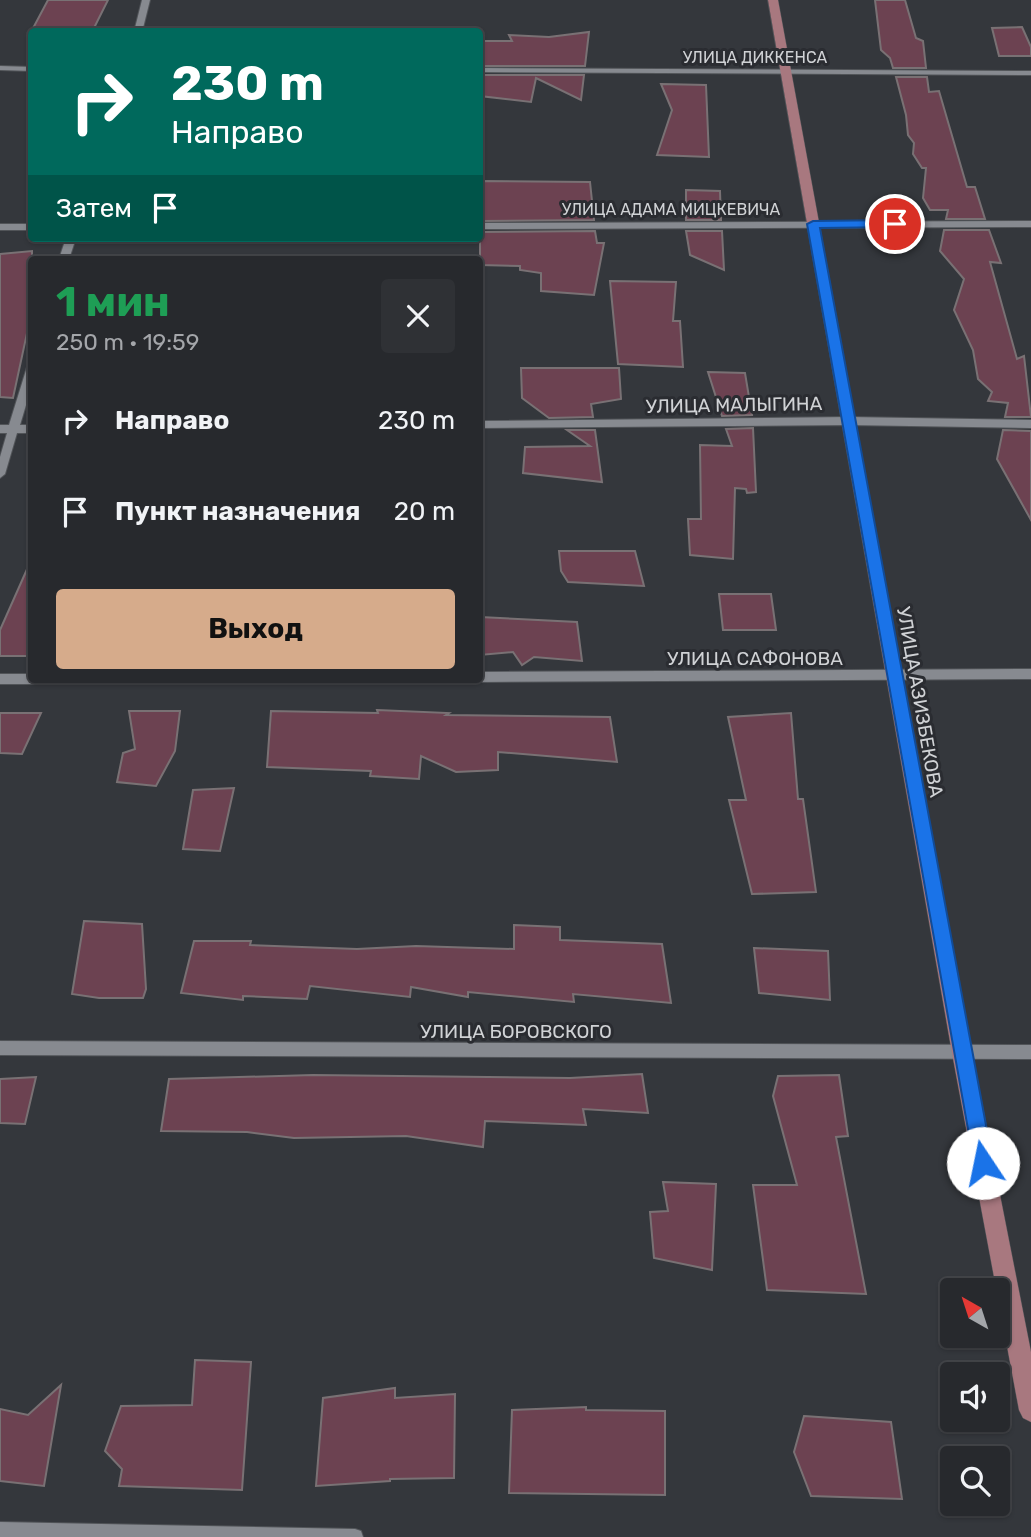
<!DOCTYPE html>
<html lang="ru">
<head>
<meta charset="utf-8">
<style>
	body { margin:0; font-family:Rubik,sans-serif; background:#2f3135; color:#f1f3f6; height:100vh; display:flex; flex-direction:column; font-size:26px; white-space:nowrap }
	* { box-sizing:border-box; margin:0 }
	p { font-size:23px; color:#a4a6aa }
	.icon { flex:none; width:38px; height:38px; fill:none; stroke:currentColor; stroke-width:2; stroke-linecap:round; stroke-linejoin:round }
	.map { position:relative; flex:1; overflow:hidden }
	.side { position:absolute; left:28px; top:256px; width:455px; height:427px; display:flex; flex-direction:column; background:#27292d; border-radius:7px; box-shadow:0 2px 5px #0004,0 0 0 2px #434549 }
	.side>* { flex:none }
	.top-card { position:absolute; left:28px; top:28px; width:455px; height:214px; border-radius:7px; box-shadow:0 2px 5px #0004,0 0 0 2px #434549; background:#00695c; color:#fff; overflow:hidden }
	.needle { width:46px; rotate:321deg }
	.fabs { position:absolute; left:940px; top:1278px; display:grid; gap:14px }
	.fabs a { display:grid; place-items:center; width:70px; height:70px; border-radius:7px; background:#27292d; box-shadow:0 2px 5px #0004,0 0 0 2px #434549; font-size:35px }
	.pin { position:absolute; display:grid; place-items:center; width:60px; height:60px; color:#fff; margin:-30px; border:4px solid #fff; border-radius:50%; box-shadow:0 2px 7px #0007 }
	.me { position:absolute; width:77px; margin:-38px; rotate:349deg; stroke-linejoin:round; filter:drop-shadow(0 0 5px #0008) }
	.turn { display:flex; align-items:center; gap:24px; height:147px; padding:0 28px; font-size:32px }
	.turn .icon { width:91px; height:91px; stroke-width:2.5 }
	.turn b { display:block; font-size:49px; line-height:60px }
	.then { display:flex; align-items:center; height:66px; padding:0 28px; background:#0003; gap:14px; font-size:26px }
	.round { display:grid; place-items:center; flex:none; width:74px; height:74px; border-radius:7px; background:#2f3135 }
	.head { display:flex; align-items:center; justify-content:space-between; height:119px; padding:0 28px }
	h1 { font-size:42px; font-weight:700; line-height:52px; color:#1e9e55 }
	.cta { display:flex; gap:14px; margin-top:auto; padding:14px 28px }
	.cta a { flex:1; height:80px; border-radius:7px; background:#d6ab8b; color:#111; font-size:28px; font-weight:700; line-height:80px; text-align:center }
	ul { padding:0; list-style:none }
	li { display:flex; align-items:center; gap:21px; height:91px; padding:0 28px }
	li div { flex:1 }
	li b { display:block; font-size:26px }
	li em { font-style:normal }
	.map>svg:first-child { display:block }
	.building { fill:#6c4251; stroke:#797174; stroke-width:2 }
	.lines { fill:none; stroke-linecap:round; stroke-linejoin:round }
	.minor-casing { stroke:#515458; stroke-width:2 }
	.major-casing { stroke:#515458; stroke-width:1 }
	.minor { fill:#878a90; fill-rule:evenodd }
	.major { fill:#a8787f; fill-rule:evenodd }
	.route { fill:#1a73e8; stroke:#114b97; stroke-width:2 }
	.labels { text-anchor:middle; dominant-baseline:central; stroke-width:6; stroke-linejoin:round; paint-order:stroke }
	.far-street-label { font-size:16px; fill:#d0d2d5; stroke:#2a2c31 }
	.street-label { font-size:19px; fill:#d0d2d5; stroke:#2a2c31 }
</style>
</head>
<body>
<div class="map">
<svg width="1031" height="1537" viewBox="0 0 1031 1537">
	<rect width="100%" height="100%" fill="#34373c"/>
	<g class="building">
		<polygon points="48,0 108,0 92,32 31,32"/>
		<polygon points="875,0 905,0 916,38 923,41 926,68 893,68 890,58 881,50"/>
		<polygon points="1022,27 1031,47 1031,56 999,56 992,28"/>
		<polygon points="589,32 585,66 480,66 480,41 512,41 509,35 549,37"/>
		<polygon points="480,75 584,75 581,100 536,78 531,102 480,96"/>
		<polygon points="896,77 927,77 929,92 939,91 967,187 975,187 985,219 946,219 948,210 930,210 923,198 926,168 922,168 913,154 914,143 908,135 906,115"/>
		<polygon points="661,84 706,85 709,157 657,155 672,110"/>
		<polygon points="480,181 590,182 594,220 480,221"/>
		<polygon points="686,190 720,191 721,220 686,220"/>
		<polygon points="944,230 989,230 1001,263 990,262 1017,359 1024,356 1031,417 1005,417 1008,403 988,401 992,392 978,379 973,350 954,310 964,279 940,251"/>
		<polygon points="686,231 722,231 724,270 690,255"/>
		<polygon points="480,232 595,231 597,243 604,243 594,295 541,291 541,273 520,270 520,266 480,265"/>
		<polygon points="32,251 32,310 13,398 0,397 0,254"/>
		<polygon points="610,281 676,282 673,321 680,321 683,367 618,364"/>
		<polygon points="521,368 619,368 621,399 591,404 593,417 549,418 522,398"/>
		<polygon points="708,372 745,373 752,415 722,416"/>
		<polygon points="753,428 756,492 747,493 746,489 735,488 733,559 690,555 688,519 701,519 700,445 732,446 726,429"/>
		<polygon points="567,430 595,430 602,482 523,473 525,447 590,446"/>
		<polygon points="1003,430 1031,431 1031,520 997,459"/>
		<polygon points="559,551 635,551 644,586 568,582 561,571"/>
		<polygon points="32,558 32,656 0,656 0,630"/>
		<polygon points="719,594 771,594 776,630 723,630"/>
		<polygon points="480,617 577,622 582,661 534,657 522,665 513,652 480,655"/>
		<polygon points="377,710 449,713 446,715 610,717 617,762 498,752 498,770 456,772 421,756 419,779 370,776 371,771 267,767 271,711 378,713"/>
		<polygon points="129,711 180,711 175,751 156,786 117,782 123,753 135,749"/>
		<polygon points="0,713 41,713 22,754 0,753"/>
		<polygon points="791,713 798,799 803,799 816,892 752,894 729,800 746,800 728,717"/>
		<polygon points="234,788 220,851 183,849 193,790"/>
		<polygon points="84,921 142,924 146,989 143,998 99,998 72,994"/>
		<polygon points="514,925 560,927 560,940 662,944 671,1003 573,994 574,1002 468,992 468,997 411,987 410,997 310,986 307,999 243,996 243,1000 181,993 194,941 251,941 250,945 357,949 416,946 514,949"/>
		<polygon points="754,948 828,951 830,1000 759,993"/>
		<polygon points="642,1074 648,1113 583,1109 586,1125 485,1121 483,1147 406,1136 294,1138 247,1132 161,1131 169,1079 313,1075 570,1078"/>
		<polygon points="839,1075 848,1136 836,1137 866,1294 767,1290 753,1185 797,1185 773,1096 778,1076"/>
		<polygon points="36,1077 25,1124 0,1123 0,1079"/>
		<polygon points="663,1182 716,1184 712,1270 654,1258 650,1212 668,1211"/>
		<polygon points="195,1360 251,1362 242,1490 119,1486 122,1469 105,1451 121,1406 192,1405"/>
		<polygon points="61,1385 44,1486 0,1481 0,1409 28,1415"/>
		<polygon points="395,1388 395,1398 455,1394 454,1478 390,1479 390,1481 316,1486 323,1398"/>
		<polygon points="586,1407 586,1410 665,1411 665,1495 509,1493 512,1410"/>
		<polygon points="804,1416 891,1422 902,1499 811,1496 794,1452"/>
	</g>
	<g class="lines">
		<defs>
			<g id="minor">
				<polygon points="142,0 150,0 142,32 134,32"/>
				<polygon points="0,66 32,67 32,71 0,70"/>
				<polygon points="480,68 1031,71 1031,75 480,72"/>
				<polygon points="1031,221 1031,227 480,229 480,223"/>
				<rect x="0" y="224" width="32" height="6"/>
				<polygon points="66,238 76,238 69,259 59,259"/>
				<polygon points="32,364 32,385 20,425 32,425 32,433 17,433 5,474 0,478 0,457 7,433 0,433 0,425 9,425 27,367"/>
				<polygon points="849,417 1031,420 1031,428 849,425 480,428 480,421"/>
				<polygon points="1031,669 1031,679 480,682 475,679 480,679 480,672"/>
				<polygon points="0,674 32,674 32,679 86,679 84,682 80,684 0,684"/>
				<polygon points="0,1041 1031,1045 1031,1059 0,1055"/>
				<polygon points="0,1522 355,1529 361,1531 363,1537 0,1537"/>
			</g>
			<polygon id="major" points="768,0 778,0 972,1053 1031,1352 1031,1422 1023,1418 1019,1410 952,1053"/>
		</defs>
		<use href="#minor" class="minor-casing"/>
		<use href="#major" class="major-casing"/>
		<use href="#minor" class="minor"/>
		<use href="#major" class="major"/>
	</g>
	<polygon class="route" points="895,220 901,224 899,227 820,228 993,1163 990,1170 983,1173 976,1170 974,1163 807,224 813,221"/>
	<g class="labels">
		<g class="far-street-label">
			<text x="755" y="57">УЛИЦА ДИККЕНСА</text>
			<text x="671" y="209">УЛИЦА АДАМА МИЦКЕВИЧА</text>
		</g>
		<g class="street-label">
			<text transform="translate(734 405) rotate(-1)">УЛИЦА МАЛЫГИНА</text>
			<text x="755" y="658">УЛИЦА САФОНОВА</text>
			<text transform="translate(920 702) rotate(80)">УЛИЦА АЗИЗБЕКОВА</text>
			<text x="516" y="1031">УЛИЦА БОРОВСКОГО</text>
		</g>
	</g>
</svg>
<div class="fabs">
<a><svg class="needle" viewBox="-14 -14 28 28"><path d="M0-13l5 13h-10z" fill="#e53935"/><path d="M0 13l5-13h-10z" fill="#a4a6aa"/></svg></a>
<a><svg class="icon" aria-label="sound" viewBox="0 0 24 24"><path d="M4 9h4l5-4v14l-5-4H4zM17 9q2 3 0 6"/></svg></a>
<a><svg class="icon" aria-label="search" viewBox="0 0 24 24"><circle cx="10" cy="10" r="6"/><path d="M15 15l6 6"/></svg></a>
</div>
<div class="pin" style="left:895px;top:224px;background:#d93025"><svg class="icon" aria-label="arrive" viewBox="0 0 24 24"><path d="M6 21V4h12l-3 4 3 4H6"/></svg></div>
<svg class="me" style="left:983px;top:1163px" viewBox="-20 -20 40 40"><circle r="19" fill="#fff"/><path d="M0-13L10 11 0 6-10 11z" fill="#1a73e8"/></svg>
<div class="top-card">
<div class="turn"><svg class="icon" aria-label="right" viewBox="0 0 24 24"><path d="M7 20v-9h11M14 6l5 5-5 5"/></svg><div><b>230 m</b>Направо</div></div>
<div class="then">Затем<svg class="icon" aria-label="arrive" viewBox="0 0 24 24"><path d="M6 21V4h12l-3 4 3 4H6"/></svg></div>
</div>
<section class="side">
<div class="head"><div><h1>1 мин</h1><p>250 m · 19:59</p></div><a class="round"><svg class="icon" aria-label="close" viewBox="0 0 24 24"><path d="M6 6l12 12M18 6L6 18"/></svg></a></div>
<ul>
<li><svg class="icon" aria-label="right" viewBox="0 0 24 24"><path d="M7 20v-9h11M14 6l5 5-5 5"/></svg><div><b>Направо</b></div><em>230 m</em></li>
<li><svg class="icon" aria-label="arrive" viewBox="0 0 24 24"><path d="M6 21V4h12l-3 4 3 4H6"/></svg><div><b>Пункт назначения</b></div><em>20 m</em></li>
</ul>
<div class="cta"><a>Выход</a></div>
</section>
</div>
</body>
</html>
